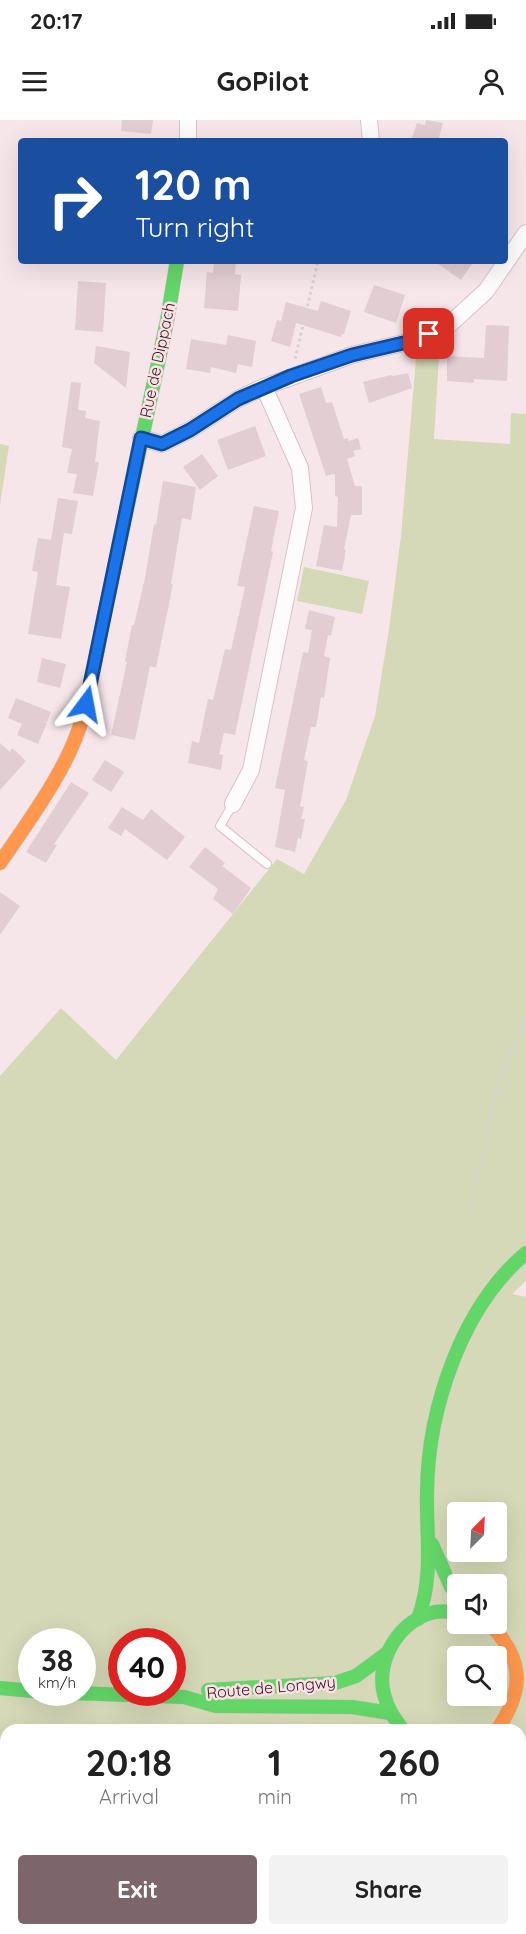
<!DOCTYPE html>
<html lang="en">
<head>
<meta charset="utf-8">
<style>
	body { margin:0; font-family:Quicksand,sans-serif; background:#f2f2f2; color:#222; height:100vh; display:flex; flex-direction:column; font-size:22px; white-space:nowrap }
	* { box-sizing:border-box; margin:0 }
	p { font-size:20px; color:#767676 }
	.icon { flex:none; width:33px; height:33px; fill:none; stroke:currentColor; stroke-width:2; stroke-linecap:round; stroke-linejoin:round }
	.map { position:relative; flex:1; overflow:hidden }
	.details { position:absolute; left:0px; top:1604px; width:526px; height:212px; display:flex; flex-direction:column; background:#fff; border-radius:18px 18px 0 0; box-shadow:0 6px 24px #0002 }
	.details>* { flex:none }
	.guide { position:absolute; left:18px; top:18px; width:490px; height:126px; border-radius:6px; box-shadow:0 6px 24px #0002; background:#1a4fa0; color:#fff; overflow:hidden }
	.needle { width:39px; rotate:24deg }
	.fabs { position:absolute; left:447px; top:1382px; display:grid; gap:12px }
	.fabs a { display:grid; place-items:center; width:60px; height:60px; border-radius:6px; background:#fff; box-shadow:0 6px 24px #0002; font-size:30px }
	.speed { position:absolute; left:18px; top:1508px; display:flex; gap:12px; font-size:30px; font-weight:700; text-align:center }
	.speed>* { display:grid; place-content:center; width:78px; height:78px; border-radius:50%; background:#fff; box-shadow:0 6px 24px #0002; line-height:1 }
	.speed small { font-size:15px; font-weight:400 }
	.speed .limit { border:9px solid #d22; background:#fff; color:#111 }
	.pin { position:absolute; display:grid; place-items:center; width:51px; height:51px; color:#fff; margin:-26px; border-radius:12px; box-shadow:0 3px 9px #0006 }
	.me { position:absolute; width:66px; margin:-33px; rotate:13deg; stroke-linejoin:round; filter:drop-shadow(0 0 4px #0008) }
	.turn { display:flex; align-items:center; gap:21px; height:126px; padding:0 18px; font-size:27px }
	.turn .icon { width:78px; height:78px; stroke-width:2.5 }
	.turn b { display:block; font-size:42px; line-height:51px }
	.eta { display:flex; justify-content:space-evenly; align-items:center; height:102px; text-align:center }
	.eta b { font-size:36px; font-weight:700; line-height:42px }
	.button { display:flex; gap:12px; margin-top:auto; padding:12px 18px }
	.button a { flex:1; height:69px; border-radius:6px; background:#7c666c; color:#fff; font-size:24px; font-weight:700; line-height:69px; text-align:center }
	.button a+a { background:#f2f2f2; color:#222 }
	.status { display:flex; justify-content:space-between; align-items:center; height:42px; padding:0 30px; background:#fff; direction:ltr }
	.status svg { height:16px; fill:currentColor }
	header { display:flex; justify-content:space-between; align-items:center; height:78px; padding:0 18px; background:#fff; font-size:27px; font-weight:700 }
	.map>svg:first-child { display:block }
	.green { fill:#d5d9b7; fill-rule:evenodd }
	.building { fill:#e1cdd2 }
	.lines { fill:none; stroke-linecap:round; stroke-linejoin:round }
	.lane-casing { stroke:#d6c3c8; stroke-width:10 }
	.street-casing { stroke:#d6c3c8; stroke-width:18 }
	.fast-casing { stroke:#d6c3c8; stroke-width:15 }
	.slow-casing { stroke:#d6c3c8; stroke-width:15 }
	.jam-casing { stroke:#d6c3c8; stroke-width:15 }
	.path { stroke:#d8d3d5; stroke-width:3; stroke-dasharray:3 3; stroke-linecap:butt }
	.lane { stroke:#fefbfc; stroke-width:8 }
	.street { stroke:#fefbfc; stroke-width:16 }
	.fast { stroke:#63d668; stroke-width:14 }
	.slow { stroke:#ff974d; stroke-width:14 }
	.jam { stroke:#b3261e; stroke-width:14 }
	.route-casing { stroke:#114b97; stroke-width:15 }
	.route { stroke:#1a73e8; stroke-width:10 }
	.labels { text-anchor:middle; dominant-baseline:central; stroke-width:5; stroke-linejoin:round; paint-order:stroke }
	.street-label { font-size:16px; fill:#3a2128; stroke:#fce0e6 }
</style>
</head>
<body>
<div class="status"><b>20:17</b><svg viewBox="0 0 49 12"><path d="M0 12V9h3v3zM5 12V6h3v6zM10 12V3h3v9zM15 12V0h3v12zM26 1h20v11H26zM47 4h2v5h-2z"/></svg></div>
<header><svg class="icon" aria-label="menu" viewBox="0 0 24 24"><path d="M4 6h16M4 12h16M4 18h16"/></svg>GoPilot<svg class="icon" aria-label="person" viewBox="0 0 24 24"><circle cx="12" cy="8" r="4"/><path d="M4 21q1-7 8-7t8 7"/></svg></header>
<div class="map">
<svg width="526" height="1814" viewBox="0 0 526 1814">
	<rect width="100%" height="100%" fill="#f6e6ea"/>
	<g class="green">
		<path d="M 440,221 L 434,319 L 510,324 L 511,293 L 526,294 L 526,1161 L 512,1174 L 526,1177 L 526,1814 L 0,1814 L 0,956 L 61,888 L 116,940 L 277,739 L 304,754 L 346,680 L 375,596 L 389,509 L 401,416 L 417,227 ZM 458,1392 L 496,1392 L 496,1431 L 458,1431 ZM 458,1464 L 496,1464 L 496,1503 L 458,1503 ZM 32,1521 L 82,1521 L 82,1572 L 32,1572 ZM 122,1521 L 172,1521 L 172,1572 L 122,1572 ZM 458,1536 L 496,1536 L 496,1575 L 458,1575 ZM 6,1610 L 520,1610 L 520,1809 L 6,1809 Z"/>
		<polygon points="0,324 9,326 0,385"/>
		<polygon points="304,447 369,461 362,494 297,481"/>
	</g>
	<g class="building">
		<polygon points="122,0 153,0 151,14 121,11"/>
		<polygon points="426,0 443,3 438,21 411,21 417,3 425,5"/>
		<polygon points="214,141 236,141 235,154 241,155 238,191 204,188 207,152 213,153"/>
		<polygon points="434,141 474,141 461,160"/>
		<polygon points="78,161 106,163 103,212 75,210"/>
		<polygon points="374,165 405,175 396,203 364,192"/>
		<polygon points="321,181 351,191 344,214 342,214 341,217 296,203 290,227 271,221 277,200 281,201 286,182 318,191"/>
		<polygon points="486,205 509,206 507,261 474,259 474,263 447,261 447,236 484,238"/>
		<polygon points="228,215 256,221 252,247 238,244 236,253 211,247 210,253 186,249 191,219 226,225"/>
		<polygon points="96,226 130,232 126,268 94,243"/>
		<polygon points="408,253 412,268 369,283 363,262 391,255 393,256"/>
		<polygon points="71,262 81,263 78,290 86,291 85,298 100,301 95,342 99,342 93,376 73,373 77,354 67,353 72,329 62,327"/>
		<polygon points="321,267 326,283 332,282 344,319 348,318 348,321 358,318 361,329 353,331 355,336 347,339 355,366 362,366 362,395 351,395 344,429 346,430 342,451 316,446 324,405 337,407 338,377 335,376 335,354 326,356 299,274"/>
		<polygon points="255,306 266,336 228,350 217,320"/>
		<polygon points="202,334 218,356 200,370 183,347"/>
		<polygon points="163,361 196,367 191,400 182,398 171,464 173,464 156,548 150,546 135,620 111,615 127,542 125,541 132,505 134,505 145,458 154,404 156,405"/>
		<polygon points="58,378 78,381 72,414 64,413 56,465 70,467 61,519 28,514 38,452 32,451 38,418 51,420"/>
		<polygon points="254,386 279,391 271,431 273,432 235,615 224,613 219,634 223,635 221,650 188,643 192,621 199,623 208,579 213,580 225,529 231,530 245,467 237,466"/>
		<polygon points="309,490 335,497 331,516 328,515 324,536 330,538 324,578 321,577 316,607 311,607 304,640 308,641 300,686 304,687 301,699 305,699 301,719 298,718 295,732 275,727 285,670 275,668 303,532 308,533 312,510 305,509"/>
		<polygon points="42,538 66,544 60,568 37,562"/>
		<polygon points="16,578 51,592 47,602 44,601 47,603 38,624 17,615 22,604 8,598"/>
		<polygon points="0,623 10,632 12,628 26,641 0,670"/>
		<polygon points="105,640 124,652 111,672 92,660"/>
		<polygon points="71,662 89,673 54,724 57,725 46,743 26,732"/>
		<polygon points="122,687 143,700 151,689 185,717 167,740 125,709 121,716 108,708"/>
		<polygon points="205,727 225,743 222,746 251,768 233,794 213,779 218,769 189,747"/>
		<polygon points="0,772 20,786 0,815"/>
	</g>
	<g class="lines">
		<defs>
			<polyline id="lane" points="233,684 220,706 267,744"/>
			<g id="street">
				<polyline points="188,0 188,21"/>
				<polyline points="369,0 371,21"/>
				<polyline points="141,318 162,324 190,310 238,279 264,267 352,235 416,220 450,204 486,171 526,113"/>
				<polyline points="233,684 251,650 304,388 300,348 264,267"/>
			</g>
			<g id="fast">
				<polyline points="104,496 167,201 177,141"/>
				<polyline points="432,1424 451,1467 458,1476"/>
				<path d="M 418,1499 C 434,1454 426,1418 427,1372 C 428,1289 461,1188 526,1133"/>
				<polyline points="0,1568 32,1571"/>
				<polyline points="208,1570 335,1563 356,1556 386,1534"/>
				<polyline points="46,1572 184,1577 216,1586 352,1587 390,1593"/>
				<path d="M 403,1610 C 394,1598 387,1588 384,1574 C 375,1540 400,1499 435,1492 C 442,1491 451,1492 458,1492"/>
			</g>
			<g id="slow">
				<path d="M 0,743 C 28,702 69,647 82,599 C 92,566 97,530 104,496"/>
				<path d="M 489,1503 C 524,1539 525,1569 497,1610"/>
			</g>
			<polyline id="jam" points="483,1809 484,1814"/>
		</defs>
		<use href="#lane" class="lane-casing"/>
		<use href="#street" class="street-casing"/>
		<use href="#fast" class="fast-casing"/>
		<use href="#slow" class="slow-casing"/>
		<use href="#jam" class="jam-casing"/>
		<g class="path">
			<polyline points="295,239 318,141"/>
			<polyline points="473,1087 492,988 500,961 526,896"/>
		</g>
		<use href="#lane" class="lane"/>
		<use href="#street" class="street"/>
		<use href="#fast" class="fast"/>
		<use href="#slow" class="slow"/>
		<use href="#jam" class="jam"/>
	</g>
	<g class="lines">
		<defs>
			<polyline id="route" points="86,584 141,318 162,324 190,310 238,279 291,256 352,235 416,220 429,214"/>
		</defs>
		<use href="#route" class="route-casing"/>
		<use href="#route" class="route"/>
	</g>
	<g class="labels">
		<g class="street-label">
			<text transform="translate(157 240) rotate(-78)">Rue de Dippach</text>
			<text transform="translate(271 1567) rotate(-5)">Route de Longwy</text>
		</g>
	</g>
</svg>
<div class="fabs">
<a><svg class="needle" viewBox="-14 -14 28 28"><path d="M0-13l5 13h-10z" fill="#e53935"/><path d="M0 13l5-13h-10z" fill="#767676"/></svg></a>
<a><svg class="icon" aria-label="sound" viewBox="0 0 24 24"><path d="M4 9h4l5-4v14l-5-4H4zM17 9q2 3 0 6"/></svg></a>
<a><svg class="icon" aria-label="search" viewBox="0 0 24 24"><circle cx="10" cy="10" r="6"/><path d="M15 15l6 6"/></svg></a>
</div>
<div class="speed"><div>38<small>km/h</small></div><div class="limit">40</div></div>
<div class="pin" style="left:429px;top:214px;background:#d93025"><svg class="icon" aria-label="arrive" viewBox="0 0 24 24"><path d="M6 21V4h12l-3 4 3 4H6"/></svg></div>
<svg class="me" style="left:86px;top:584px" viewBox="-20 -20 40 40"><path d="M0-17L14 15 0 8-14 15z" fill="#1a73e8" stroke="#fff" stroke-width="4"/></svg>
<div class="guide">
<div class="turn"><svg class="icon" aria-label="right" viewBox="0 0 24 24"><path d="M7 20v-9h11M14 6l5 5-5 5"/></svg><div><b>120 m</b>Turn right</div></div>
</div>
<section class="details">
<div class="eta">
<div><b>20:18</b><p>Arrival</p></div>
<div><b>1</b><p>min</p></div>
<div><b>260</b><p>m</p></div>
</div>
<div class="button"><a>Exit</a><a>Share</a></div>
</section>
</div>
</body>
</html>
